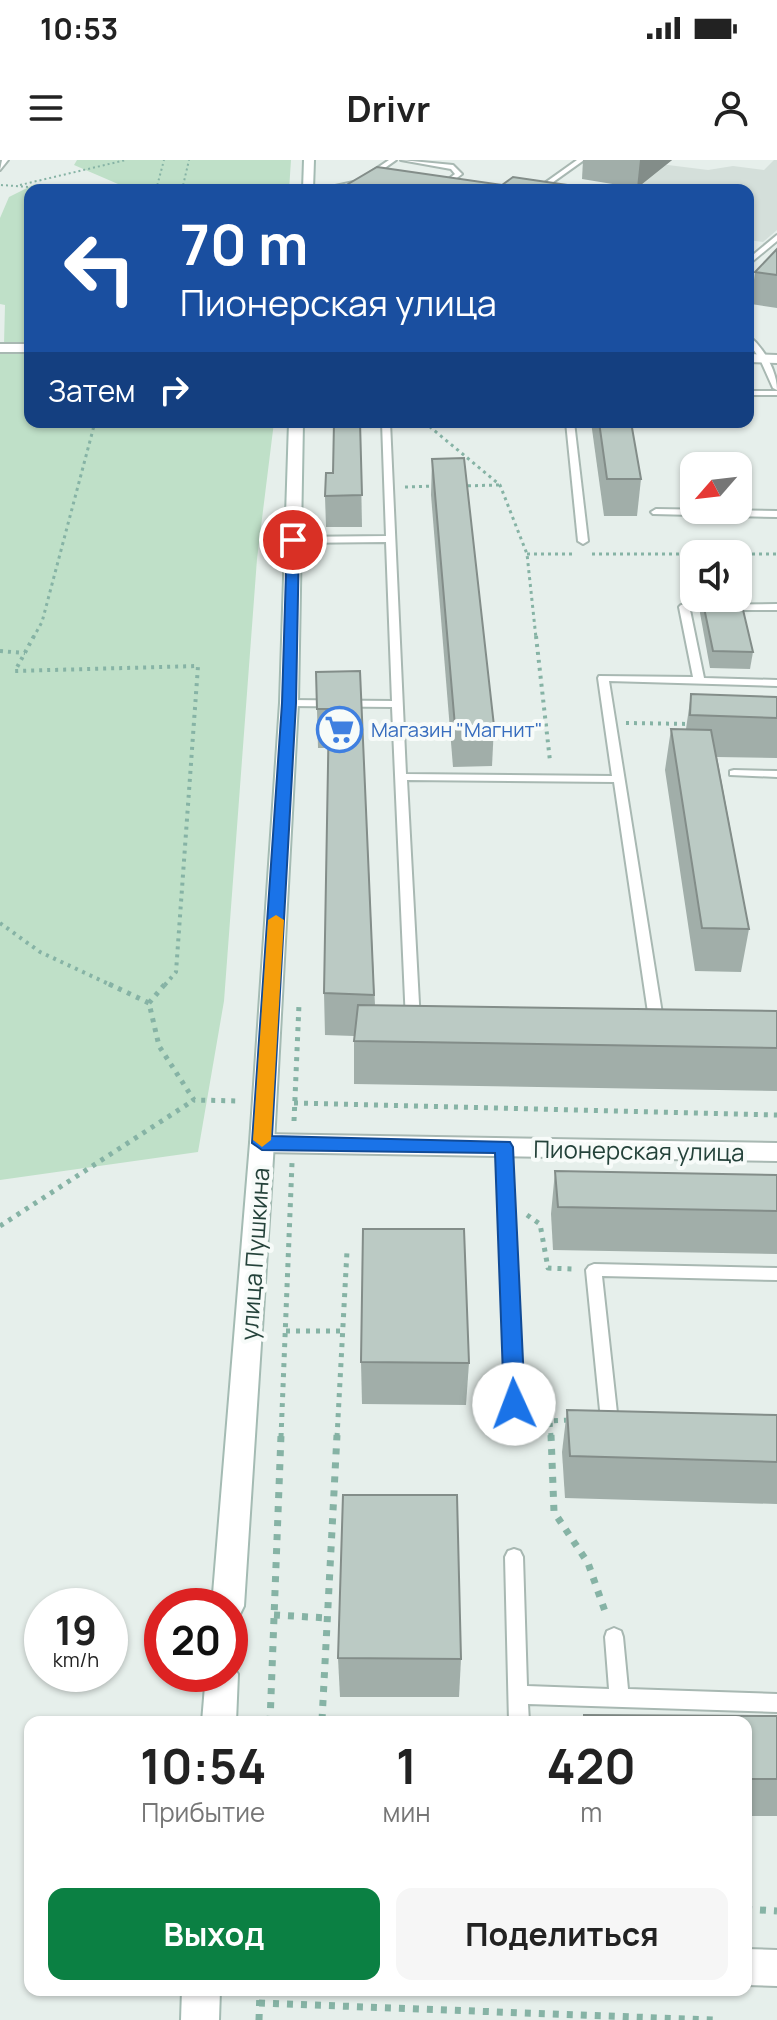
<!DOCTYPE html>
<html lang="ru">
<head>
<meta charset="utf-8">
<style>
	body { margin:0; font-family:Manrope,sans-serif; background:#f6f6f6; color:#222; height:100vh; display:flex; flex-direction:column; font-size:30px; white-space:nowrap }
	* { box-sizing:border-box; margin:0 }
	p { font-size:26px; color:#767676 }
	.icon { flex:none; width:44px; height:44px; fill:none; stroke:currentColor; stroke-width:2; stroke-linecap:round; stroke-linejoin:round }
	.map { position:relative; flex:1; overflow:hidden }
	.sheet { position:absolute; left:24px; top:1556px; width:728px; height:280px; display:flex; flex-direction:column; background:#fff; border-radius:16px; box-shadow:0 2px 6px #0004 }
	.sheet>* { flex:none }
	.guide { position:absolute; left:24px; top:24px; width:730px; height:244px; border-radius:16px; box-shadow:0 2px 6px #0004; background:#1a4fa0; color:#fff; overflow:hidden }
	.needle { width:52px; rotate:242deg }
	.fabs { position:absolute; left:680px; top:292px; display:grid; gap:16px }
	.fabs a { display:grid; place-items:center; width:72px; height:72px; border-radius:16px; background:#fff; box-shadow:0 2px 6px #0004; font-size:40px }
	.speed { position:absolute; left:24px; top:1428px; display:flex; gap:16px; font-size:40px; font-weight:700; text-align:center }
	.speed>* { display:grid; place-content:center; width:104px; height:104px; border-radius:50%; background:#fff; box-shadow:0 2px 6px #0004; line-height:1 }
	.speed small { font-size:20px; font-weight:400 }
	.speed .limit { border:12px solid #d22; background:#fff; color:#111 }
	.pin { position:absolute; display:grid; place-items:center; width:68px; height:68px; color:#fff; margin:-34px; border:4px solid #fff; border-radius:50%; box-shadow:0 2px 8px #0007 }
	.me { position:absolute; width:88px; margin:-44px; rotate:358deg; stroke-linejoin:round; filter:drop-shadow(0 0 6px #0008) }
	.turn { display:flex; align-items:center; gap:28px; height:168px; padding:0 24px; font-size:36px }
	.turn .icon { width:104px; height:104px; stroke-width:2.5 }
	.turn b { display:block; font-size:56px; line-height:68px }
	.then { display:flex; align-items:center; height:76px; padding:0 24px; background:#0003; gap:16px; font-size:30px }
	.eta { display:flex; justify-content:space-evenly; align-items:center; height:136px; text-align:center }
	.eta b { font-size:48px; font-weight:700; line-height:56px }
	.action { display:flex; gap:16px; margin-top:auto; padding:16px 24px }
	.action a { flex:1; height:92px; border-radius:16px; background:#0b8043; color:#fff; font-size:32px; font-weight:700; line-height:92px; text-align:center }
	.action a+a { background:#f6f6f6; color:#222 }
	.status { display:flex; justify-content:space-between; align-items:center; height:56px; padding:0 40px; background:#fff; direction:ltr }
	.status svg { height:22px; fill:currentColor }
	header { display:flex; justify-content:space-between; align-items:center; height:104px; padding:0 24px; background:#fff; font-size:36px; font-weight:700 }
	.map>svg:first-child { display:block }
	.built { fill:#d4dfda }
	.green { fill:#bfe0c8 }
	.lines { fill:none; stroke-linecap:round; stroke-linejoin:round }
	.lane-casing { stroke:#a8b8b2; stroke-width:4 }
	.street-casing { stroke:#a8b8b2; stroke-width:4 }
	.secondary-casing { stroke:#a4bbb3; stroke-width:4 }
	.path-far4 { stroke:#86b3a5; stroke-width:2; stroke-dasharray:2 3; stroke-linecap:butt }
	.path-far3 { stroke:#86b3a5; stroke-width:3; stroke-dasharray:3 4; stroke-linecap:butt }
	.path-far2 { stroke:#86b3a5; stroke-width:4; stroke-dasharray:3 5; stroke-linecap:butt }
	.path-far1 { stroke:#86b3a5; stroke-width:5; stroke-dasharray:4 6; stroke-linecap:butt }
	.path { stroke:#86b3a5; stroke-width:7; stroke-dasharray:6 8; stroke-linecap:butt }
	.lane { fill:#fff; fill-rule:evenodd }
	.street { fill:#fff; fill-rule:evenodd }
	.secondary { fill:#fff; fill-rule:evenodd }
	.wall { fill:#a1aea9 }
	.shaded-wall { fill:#838d89 }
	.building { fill:#bbcac4; stroke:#838d89; stroke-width:2 }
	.route { fill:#1a73e8; stroke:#114b97; stroke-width:2 }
	.slow { fill:#f59e0b }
	.labels { text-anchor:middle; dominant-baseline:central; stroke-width:8; stroke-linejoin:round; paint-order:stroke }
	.far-shop-label { font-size:20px; fill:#366cbe; stroke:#f7fbf9; text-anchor:start }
	.street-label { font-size:24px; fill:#24423a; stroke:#f7fbf9 }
</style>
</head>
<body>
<div class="status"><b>10:53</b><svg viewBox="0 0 49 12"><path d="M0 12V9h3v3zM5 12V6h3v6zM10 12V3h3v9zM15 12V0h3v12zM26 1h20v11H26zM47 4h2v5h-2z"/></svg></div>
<header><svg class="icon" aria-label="menu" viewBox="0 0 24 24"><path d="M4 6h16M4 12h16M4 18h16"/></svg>Drivr<svg class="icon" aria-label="person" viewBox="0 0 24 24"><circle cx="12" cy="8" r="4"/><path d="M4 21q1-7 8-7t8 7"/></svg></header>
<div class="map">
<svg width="777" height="1860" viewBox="0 0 777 1860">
	<rect width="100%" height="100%" fill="#e6efeb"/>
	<polygon class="built" points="774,0 777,0 777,70 763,82 748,80 748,30 618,30 652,3 708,10 733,6 764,10"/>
	<g class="green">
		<polygon points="77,0 291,0 289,30 154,30 118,24 74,5"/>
		<polygon points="35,24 46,30 30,30 30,184 4,184 5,145 0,144 0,58 9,37"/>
		<polygon points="0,192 30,193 30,262 274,262 257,399 224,841 198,992 0,1020"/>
	</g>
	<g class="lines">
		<defs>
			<g id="lane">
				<polygon points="2,0 8,0 0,10"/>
				<polygon points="389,0 396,0 362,24 317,30 358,21"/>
				<polygon points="401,0 453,5 462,14 441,30 434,30 455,14 451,9"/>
				<polygon points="577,0 584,0 542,30 535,30"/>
				<polygon points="777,75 777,81 748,105 748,99"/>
				<path d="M 748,175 C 763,187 777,210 777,230 L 773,228 L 760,199 L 748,182 Z"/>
				<rect x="748" y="231" width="29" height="4"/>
				<polygon points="382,262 390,262 406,614 612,616 598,518 599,516 693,517 679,447 681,445 777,444 777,450 690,450 704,518 777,520 777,526 609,521 664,866 662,869 652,869 650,866 614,622 407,620 420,862 413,866 406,862 392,547 289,546 284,543 289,540 392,541 386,382 293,383 288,380 293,377 386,376"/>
				<polygon points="566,262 574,262 588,381 583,384 578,381"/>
				<polygon points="656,349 777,351 777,357 653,354 651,352"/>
				<polygon points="734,610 777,611 777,617 730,615 730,611"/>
				<polygon points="504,982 509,983 511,987 522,1244 520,1249 514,1251 508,1249 506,1244 497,987 499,983"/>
				<polygon points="594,1104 777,1108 777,1120 602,1116 617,1253 626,1255 628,1260 626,1265 620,1267 603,1265 601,1260 586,1110 589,1106"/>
				<polygon points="514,1389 520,1391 523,1397 527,1526 609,1529 605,1477 607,1471 614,1468 621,1471 623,1477 628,1529 777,1534 777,1552 528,1544 529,1562 509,1562 505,1397 508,1391"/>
			</g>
			<g id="street">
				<rect x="0" y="184" width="30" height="8"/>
				<polygon points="748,194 777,195 777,203 748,202"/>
				<polygon points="262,974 777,983 777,1001 262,992 253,989 250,983 253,977"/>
				<polygon points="746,1789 777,1790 777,1826 746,1825"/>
			</g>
			<g id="secondary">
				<polygon points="304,0 314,0 313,30 303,30"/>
				<polygon points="289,262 303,262 298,543 274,983 244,1446 239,1456 230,1460 230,1446 212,1446 250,983 280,543"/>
				<polygon points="230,1502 238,1514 236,1562 202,1562 206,1514 230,1514"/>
				<polygon points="182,1830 220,1830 219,1860 181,1860"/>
			</g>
		</defs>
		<use href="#lane" class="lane-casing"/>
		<use href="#street" class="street-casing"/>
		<use href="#secondary" class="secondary-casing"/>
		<g class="path-far4">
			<polyline points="1,25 71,30"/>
			<polyline points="20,25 126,0"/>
			<polyline points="156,30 164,0"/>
			<polyline points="182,30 189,0"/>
		</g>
		<g class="path-far3">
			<polyline points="424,262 500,325 527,394 536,478"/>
			<polyline points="461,326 499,325"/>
			<polyline points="405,327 435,326"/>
			<polyline points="527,394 574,394"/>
			<polyline points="592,394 726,394"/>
			<polyline points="738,394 777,394"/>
			<polyline points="33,478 42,462 95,262"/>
		</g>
		<g class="path-far2">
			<polyline points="34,476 15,511 198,506 176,812 164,826"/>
			<polyline points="536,476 550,601"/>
			<polyline points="0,491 25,493"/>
			<polyline points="626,563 692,564"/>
			<polyline points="0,763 40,792 113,826"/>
		</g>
		<g class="path-far1">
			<polyline points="109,824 149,843 159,886 194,940 240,941"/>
			<polyline points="149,843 165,824"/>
			<polyline points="294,943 777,955"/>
			<polyline points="294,961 299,844"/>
			<polyline points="527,1055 540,1064 548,1108 573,1109"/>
			<polyline points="0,1066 194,940"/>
			<polyline points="286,1171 343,1171"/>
			<polyline points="281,1277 292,1003"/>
			<polyline points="337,1277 347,1091"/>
			<polyline points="551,1277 550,1261 571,1260"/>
		</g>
		<g class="path">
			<polyline points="551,1275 554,1352 588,1403 607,1457"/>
			<polyline points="274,1455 328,1458"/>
			<polyline points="322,1560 337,1275"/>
			<polyline points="270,1562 281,1275"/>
			<polyline points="746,1749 777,1751"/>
			<polyline points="259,1843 713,1860"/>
			<polyline points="259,1860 260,1830"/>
		</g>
		<use href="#lane" class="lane"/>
		<use href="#street" class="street"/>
		<use href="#secondary" class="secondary"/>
	</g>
	<g class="wall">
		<polygon points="583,0 672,0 637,28 582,19"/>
		<polygon points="777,89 777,148 751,144 755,112"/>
		<polygon points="360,262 362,367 326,367 325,336 333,313"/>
		<polygon points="591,262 631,262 641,319 637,356 604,356"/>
		<polygon points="432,299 494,566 492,606 453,607 431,335"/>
		<polygon points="702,438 753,492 750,509 710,508 700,453"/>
		<polygon points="360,511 375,845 777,851 777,931 354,924 354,876 325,875 324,833 328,588 318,588 316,512"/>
		<polygon points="691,534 777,537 777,598 717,597 749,769 741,812 695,811 665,610 671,569 686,569"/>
		<polygon points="555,1011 777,1015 777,1094 553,1090 551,1054"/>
		<polygon points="361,1202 469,1203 466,1245 362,1244"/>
		<polygon points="567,1250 777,1255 777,1344 565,1338 562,1292"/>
		<polygon points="338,1498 461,1499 459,1537 340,1537"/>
		<polygon points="584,1555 777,1556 777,1656 746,1656 746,1562 582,1562"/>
	</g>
	<polygon class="shaded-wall" points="640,0 672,0 637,28"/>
	<g class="building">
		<polygon points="377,7 502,25 513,17 567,25 561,30 366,30 358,29 358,30 338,30"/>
		<polygon points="777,89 777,115 755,112"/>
		<polygon points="334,262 360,262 362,335 325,336 326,313 333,313"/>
		<polygon points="599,262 631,262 641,319 607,319"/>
		<polygon points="464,298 494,566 455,566 432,299"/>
		<polygon points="738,437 740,437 753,492 713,491 702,438 738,438"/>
		<polygon points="360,511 374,835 324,833 329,549 317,549 316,512"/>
		<polygon points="691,534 777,537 777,558 690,555"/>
		<polygon points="671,569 711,570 749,769 702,768"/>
		<polygon points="358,845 777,851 777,888 354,881"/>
		<polygon points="555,1011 777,1015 777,1051 558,1047"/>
		<polygon points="363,1069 464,1069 469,1203 361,1202"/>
		<polygon points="567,1250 777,1255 777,1302 570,1296"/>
		<polygon points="343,1335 457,1335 461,1499 338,1498"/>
		<polygon points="584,1555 777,1556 777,1619 746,1619 746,1562 584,1562"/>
	</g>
	<polygon class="route" points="293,376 299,380 296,543 272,976 510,982 513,987 525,1244 522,1250 514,1253 507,1250 504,1244 495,993 262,990 252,983 282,543 287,380"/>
	<polygon class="slow" points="276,755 284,760 271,980 262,987 253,980 268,760"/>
	<defs>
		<symbol id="supermarket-ring" viewBox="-11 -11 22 22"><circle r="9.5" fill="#f7fbf9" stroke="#3f7fe0" stroke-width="1.5"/><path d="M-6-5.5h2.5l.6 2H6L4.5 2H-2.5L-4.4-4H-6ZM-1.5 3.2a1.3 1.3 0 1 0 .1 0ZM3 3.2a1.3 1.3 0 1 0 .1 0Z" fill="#3f7fe0"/></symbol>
	</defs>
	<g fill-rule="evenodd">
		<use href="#supermarket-ring" x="314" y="544" width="51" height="51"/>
	</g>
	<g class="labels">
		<g class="far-shop-label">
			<text x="371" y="569">Магазин "Магнит"</text>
		</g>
		<g class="street-label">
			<text transform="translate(639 990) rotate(1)">Пионерская улица</text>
			<text transform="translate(254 1094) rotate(-86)">улица Пушкина</text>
		</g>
	</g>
</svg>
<div class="fabs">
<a><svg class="needle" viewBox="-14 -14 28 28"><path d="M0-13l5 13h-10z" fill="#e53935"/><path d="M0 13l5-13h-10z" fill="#767676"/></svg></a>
<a><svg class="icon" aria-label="sound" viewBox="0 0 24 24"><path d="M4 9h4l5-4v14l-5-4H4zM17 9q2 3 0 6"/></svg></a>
</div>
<div class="speed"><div>19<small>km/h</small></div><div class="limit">20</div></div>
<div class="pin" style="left:293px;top:380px;background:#d93025"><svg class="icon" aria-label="arrive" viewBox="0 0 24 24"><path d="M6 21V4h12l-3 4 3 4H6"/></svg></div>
<svg class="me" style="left:514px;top:1244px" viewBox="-20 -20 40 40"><circle r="19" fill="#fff"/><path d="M0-13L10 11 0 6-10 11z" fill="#1a73e8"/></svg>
<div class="guide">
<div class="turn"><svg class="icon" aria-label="left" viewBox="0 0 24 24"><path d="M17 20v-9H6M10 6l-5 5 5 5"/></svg><div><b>70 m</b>Пионерская улица</div></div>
<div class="then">Затем<svg class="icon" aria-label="right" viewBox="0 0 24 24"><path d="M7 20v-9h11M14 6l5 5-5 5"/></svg></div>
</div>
<section class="sheet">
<div class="eta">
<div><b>10:54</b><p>Прибытие</p></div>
<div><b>1</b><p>мин</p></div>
<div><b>420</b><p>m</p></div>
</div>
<div class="action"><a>Выход</a><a>Поделиться</a></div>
</section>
</div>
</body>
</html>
